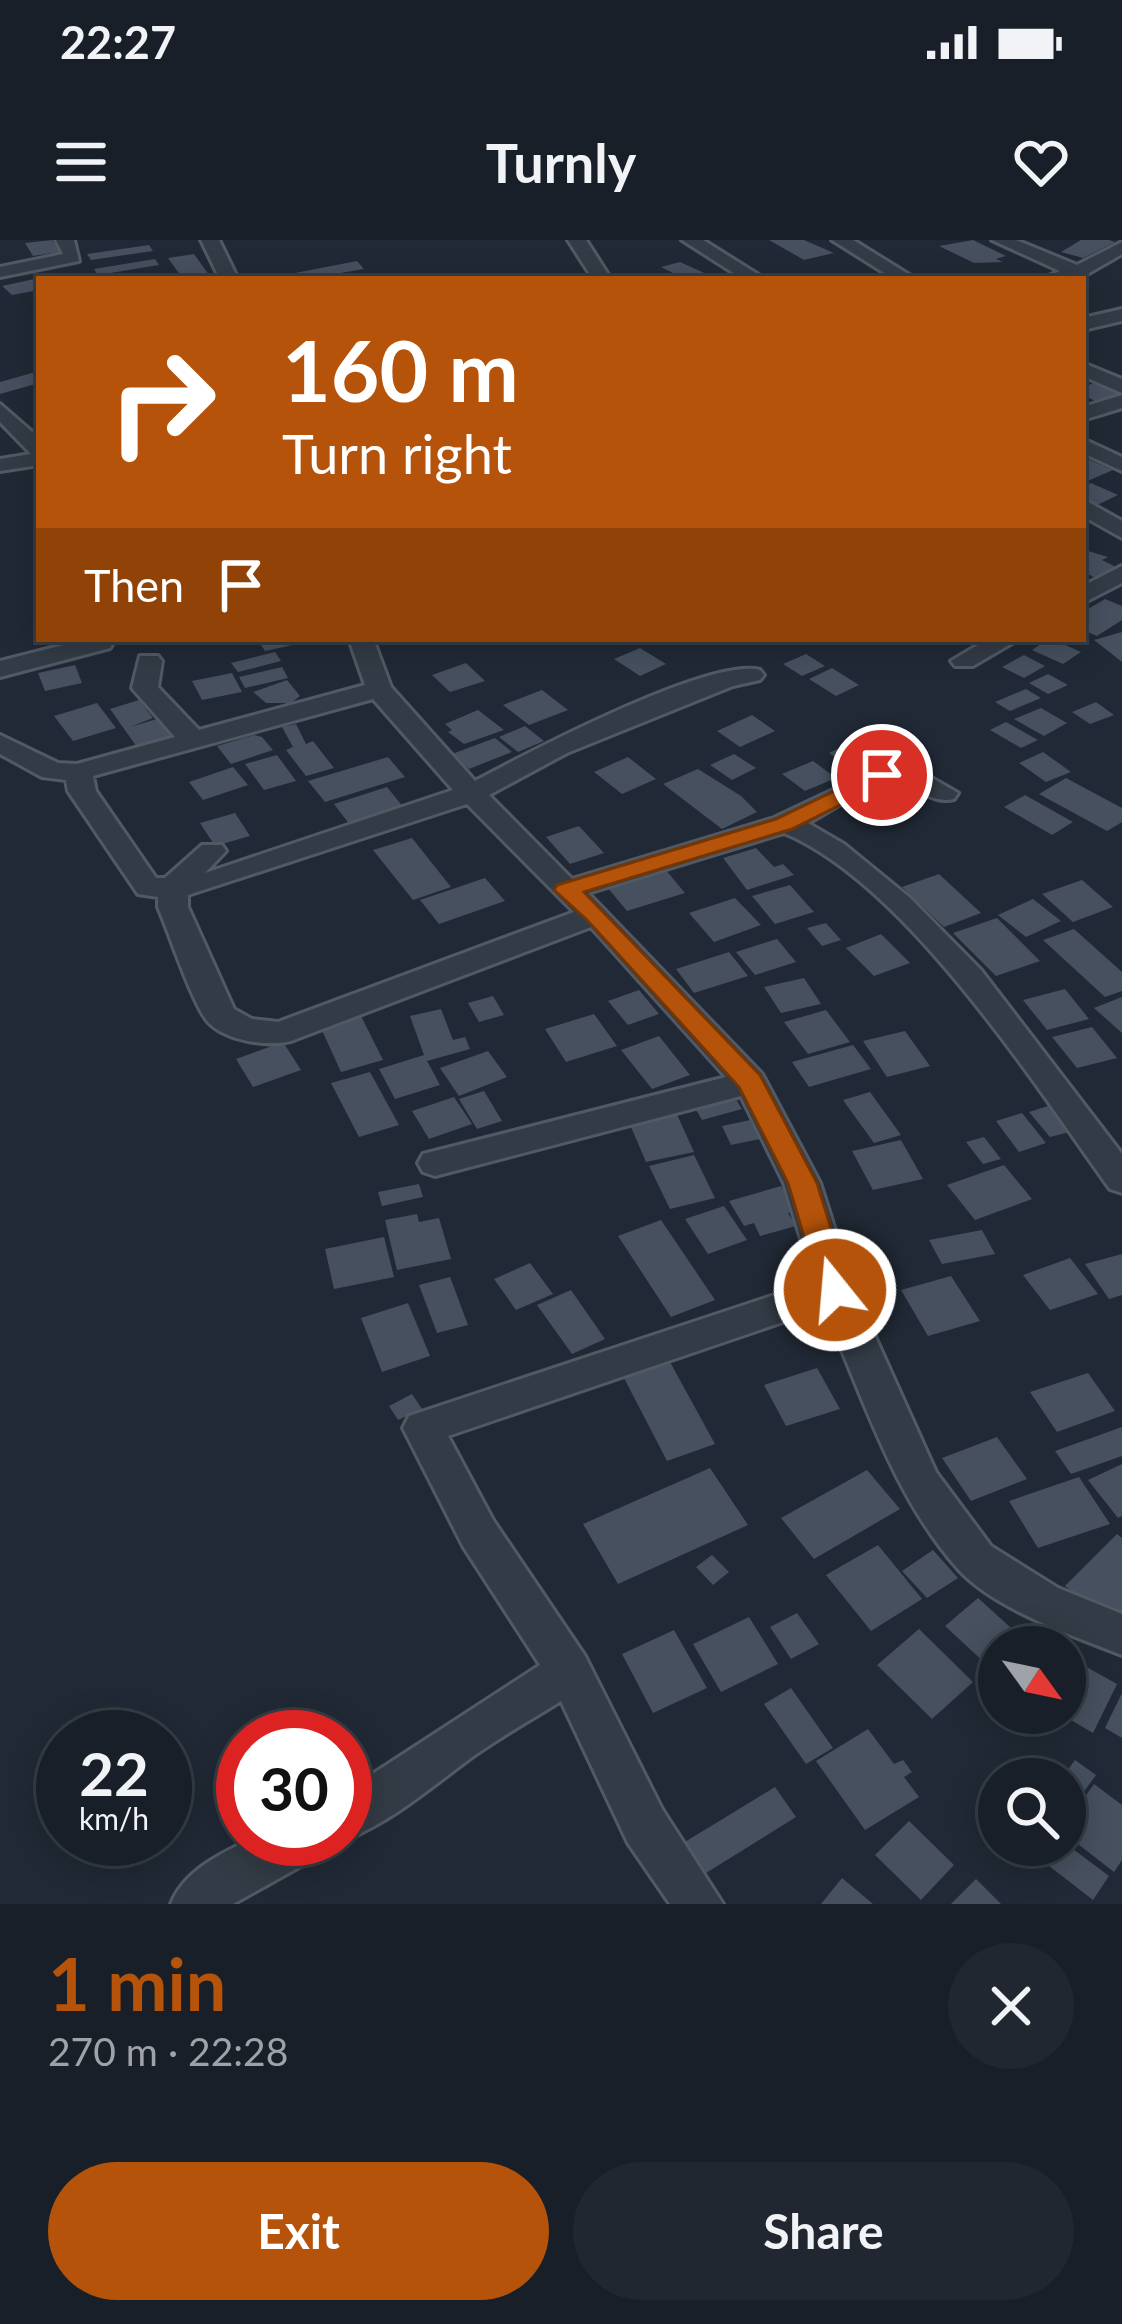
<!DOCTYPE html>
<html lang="en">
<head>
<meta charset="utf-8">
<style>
	body { margin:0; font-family:Lato,sans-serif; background:#212730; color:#f1f3f6; height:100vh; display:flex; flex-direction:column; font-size:45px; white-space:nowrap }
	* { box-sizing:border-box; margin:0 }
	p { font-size:39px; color:#9fa2a8 }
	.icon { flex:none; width:66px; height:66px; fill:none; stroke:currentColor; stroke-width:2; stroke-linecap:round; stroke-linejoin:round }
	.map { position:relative; height:1664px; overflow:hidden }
	.side { display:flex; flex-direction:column; background:#181f28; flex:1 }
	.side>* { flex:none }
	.banner { position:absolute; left:36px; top:36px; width:1050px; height:366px; border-radius:0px; box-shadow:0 6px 30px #0003,0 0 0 3px #363d45; background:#b45309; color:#fff; overflow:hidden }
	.needle { width:78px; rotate:123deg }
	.fabs { position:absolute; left:978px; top:1386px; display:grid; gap:24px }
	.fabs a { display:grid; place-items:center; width:108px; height:108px; border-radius:50%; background:#181f28; box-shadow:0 6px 30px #0003,0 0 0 3px #363d45; font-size:60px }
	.speed { position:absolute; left:36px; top:1470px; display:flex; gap:24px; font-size:60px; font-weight:700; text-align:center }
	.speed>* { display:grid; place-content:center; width:156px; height:156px; border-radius:50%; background:#181f28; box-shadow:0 6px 30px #0003,0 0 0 3px #363d45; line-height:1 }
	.speed small { font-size:30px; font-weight:400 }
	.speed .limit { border:18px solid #d22; background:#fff; color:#111 }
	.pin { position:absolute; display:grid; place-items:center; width:102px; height:102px; color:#fff; margin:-51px; border:6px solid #fff; border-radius:50%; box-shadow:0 3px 12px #0007 }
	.me { position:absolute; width:132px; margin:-66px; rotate:343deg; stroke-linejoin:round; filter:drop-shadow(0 0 9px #0008) }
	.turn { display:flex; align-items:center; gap:42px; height:252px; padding:0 48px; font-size:54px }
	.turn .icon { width:156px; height:156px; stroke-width:2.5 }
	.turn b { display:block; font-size:84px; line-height:102px }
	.then { display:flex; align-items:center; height:114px; padding:0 48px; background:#0003; gap:24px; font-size:45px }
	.round { display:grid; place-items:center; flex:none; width:126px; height:126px; border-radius:63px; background:#212730 }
	.head { display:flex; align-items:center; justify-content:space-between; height:204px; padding:0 48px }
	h1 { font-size:72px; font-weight:700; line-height:90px; color:#b45309 }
	.primary-button { display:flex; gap:24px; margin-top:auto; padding:24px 48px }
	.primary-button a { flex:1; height:138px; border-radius:72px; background:#b45309; color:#fff; font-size:48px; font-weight:700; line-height:138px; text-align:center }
	.primary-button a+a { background:#212730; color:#f1f3f6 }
	.status { display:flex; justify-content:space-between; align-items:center; height:84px; padding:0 60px; background:#181f28; direction:ltr }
	.status svg { height:33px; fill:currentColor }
	header { display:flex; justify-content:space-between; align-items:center; height:156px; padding:0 48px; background:#181f28; font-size:54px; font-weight:700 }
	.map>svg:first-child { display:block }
	.building { fill:#46505f }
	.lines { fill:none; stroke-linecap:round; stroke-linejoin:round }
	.street-casing { stroke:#505964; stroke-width:6 }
	.street { fill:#333b46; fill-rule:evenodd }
	.route { fill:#b45309; stroke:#753606; stroke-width:3 }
</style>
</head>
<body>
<div class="status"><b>22:27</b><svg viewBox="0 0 49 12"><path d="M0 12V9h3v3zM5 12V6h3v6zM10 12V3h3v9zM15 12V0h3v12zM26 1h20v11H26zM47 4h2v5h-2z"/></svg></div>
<header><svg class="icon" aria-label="menu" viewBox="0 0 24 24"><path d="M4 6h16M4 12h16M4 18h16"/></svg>Turnly<svg class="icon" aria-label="heart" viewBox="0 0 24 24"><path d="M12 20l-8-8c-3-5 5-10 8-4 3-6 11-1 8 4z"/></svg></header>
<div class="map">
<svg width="1122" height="1664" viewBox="0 0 1122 1664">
	<rect width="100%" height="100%" fill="#202935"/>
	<g class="building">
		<polygon points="52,0 60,12 33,16 25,3"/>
		<polygon points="769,0 804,0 834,13 804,20"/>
		<polygon points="973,0 1006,16 996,19 1003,22 974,23 939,6"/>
		<polygon points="1081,0 1109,0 1115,2 1083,18 1061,12"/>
		<polygon points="149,5 153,11 91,20 87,14"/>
		<polygon points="194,14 212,39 183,39 168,18"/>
		<polygon points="155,19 159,25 98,35 94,29"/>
		<polygon points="357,21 364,29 305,39 264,39"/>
		<polygon points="680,22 711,36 685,39 661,27"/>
		<polygon points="39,38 39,50 12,55 2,46"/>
		<polygon points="39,131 39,143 0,154 0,142"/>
		<polygon points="1097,142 1122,154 1122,158 1103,165 1083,155 1083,147"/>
		<polygon points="1085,218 1113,230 1083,243"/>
		<polygon points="1091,243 1118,255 1097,265 1083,258 1083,247"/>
		<polygon points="1088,311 1108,317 1102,320 1118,328 1095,338 1083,331 1083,314"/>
		<polygon points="1105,359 1122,366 1122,380 1097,396 1083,390 1083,372"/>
		<polygon points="1122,392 1122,422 1094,400"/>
		<polygon points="257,399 311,399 311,401 265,411"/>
		<polygon points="1048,399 1052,399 1081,412 1063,424 1032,410"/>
		<polygon points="640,408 666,424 640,436 614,419"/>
		<polygon points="275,412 281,421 238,432 231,423"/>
		<polygon points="806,414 825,426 802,436 783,424"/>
		<polygon points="1024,415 1045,426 1024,438 1002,427"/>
		<polygon points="466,423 485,441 450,452 432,435"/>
		<polygon points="75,425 82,443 45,451 38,433"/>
		<polygon points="282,427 288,438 245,448 239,437"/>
		<polygon points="832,428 859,445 836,456 809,439"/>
		<polygon points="232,433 242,452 202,460 192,441"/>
		<polygon points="1048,434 1068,445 1048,454 1029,443"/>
		<polygon points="287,440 300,456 291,463 266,463 253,452"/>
		<polygon points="1026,449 1041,458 1010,471 995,462"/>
		<polygon points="542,450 568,470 529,485 503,465"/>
		<polygon points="139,460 153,478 130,487 157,479 173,500 139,510 110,469"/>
		<polygon points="1096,462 1114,475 1090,484 1072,472"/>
		<polygon points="97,463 116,488 73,501 54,476"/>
		<polygon points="1041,468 1067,483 1044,496 1014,479"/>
		<polygon points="478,470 504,490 464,504 448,492 452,490 445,484"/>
		<polygon points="752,475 775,491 740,507 717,491"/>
		<polygon points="1006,482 1038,500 1021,508 990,490"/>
		<polygon points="296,484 306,504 313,501 334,528 306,536 286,510 293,507 282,487"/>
		<polygon points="525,486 544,501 518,512 499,497"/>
		<polygon points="254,495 262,497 273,510 231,524 217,506"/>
		<polygon points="495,498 512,512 469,529 452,514"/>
		<polygon points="860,498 886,514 854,530 829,513"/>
		<polygon points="1043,512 1071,532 1046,542 1019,523"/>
		<polygon points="734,514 756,528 732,540 710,525"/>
		<polygon points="277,515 296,541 264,550 245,524"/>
		<polygon points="388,517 405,537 325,562 308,541"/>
		<polygon points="628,517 656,539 622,554 594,532"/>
		<polygon points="813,521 836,538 805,551 782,534"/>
		<polygon points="233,527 248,545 203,560 189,542"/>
		<polygon points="698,529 741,556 757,572 722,589 663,544"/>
		<polygon points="1066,538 1122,568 1122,582 1107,591 1039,554"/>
		<polygon points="387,547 404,568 350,585 334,564"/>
		<polygon points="1025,555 1073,582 1052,595 1004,567"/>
		<polygon points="235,573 250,596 215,606 200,583"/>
		<polygon points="579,586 604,613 570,624 546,597"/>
		<polygon points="412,598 451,647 413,660 373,610"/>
		<polygon points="756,608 774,627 783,624 794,635 747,650 723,618"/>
		<polygon points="665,629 685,653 627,671 607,647"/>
		<polygon points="939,634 981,673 944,687 902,647"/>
		<polygon points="485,638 505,661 439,684 420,660"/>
		<polygon points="1082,640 1113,667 1073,682 1042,654"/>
		<polygon points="790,645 814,672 775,684 752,656"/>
		<polygon points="735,658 761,685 714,702 689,673"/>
		<polygon points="1033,659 1061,681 1026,697 998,675"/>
		<polygon points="997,678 1040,721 996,736 953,693"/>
		<polygon points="826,683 841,700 822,706 807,688"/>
		<polygon points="1074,689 1122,732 1122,751 1105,757 1043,700"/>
		<polygon points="881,694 910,723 874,736 846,708"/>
		<polygon points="777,699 796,722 755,735 736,712"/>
		<polygon points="729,712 748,736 694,753 676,729"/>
		<polygon points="804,738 821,764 781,773 764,747"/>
		<polygon points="1065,749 1089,779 1047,790 1023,760"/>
		<polygon points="639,750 659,774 628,785 608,761"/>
		<polygon points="493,756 504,775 479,782 468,763"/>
		<polygon points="1122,757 1122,793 1094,768"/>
		<polygon points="441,769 453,800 465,797 470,809 427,821 440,845 395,859 379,829 424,815 410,776"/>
		<polygon points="826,770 850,802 808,814 784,782"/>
		<polygon points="360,774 383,820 341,832 320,786"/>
		<polygon points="594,774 617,806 566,822 545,789"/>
		<polygon points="1092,787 1117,818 1077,828 1052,797"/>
		<polygon points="905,791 930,826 887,837 863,801"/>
		<polygon points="659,796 690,835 652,849 621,810"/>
		<polygon points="283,802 301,830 253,847 236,819"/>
		<polygon points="853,805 871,829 809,847 792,822"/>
		<polygon points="488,811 507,837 459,856 440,828"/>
		<polygon points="370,832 399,885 359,897 331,843"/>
		<polygon points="484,851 502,881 477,889 459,859"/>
		<polygon points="870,852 901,895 874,903 843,860"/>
		<polygon points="732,853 742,869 702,880 692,863"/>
		<polygon points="454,857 472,884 429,899 412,871"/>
		<polygon points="1048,866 1070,892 1050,897 1029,872"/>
		<polygon points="675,870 694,912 646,922 628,880"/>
		<polygon points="1022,873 1046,903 1019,912 996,881"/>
		<polygon points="750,880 760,899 731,905 722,886"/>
		<polygon points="984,897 1001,919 983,924 966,902"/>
		<polygon points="901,900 923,939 873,950 852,911"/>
		<polygon points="694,915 715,958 670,969 649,926"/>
		<polygon points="1004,925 1032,959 975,980 947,945"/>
		<polygon points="419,944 423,957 382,966 378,952"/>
		<polygon points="781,946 796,971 788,973 796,986 760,996 754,983 744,986 729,961"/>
		<polygon points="724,966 747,1000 708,1014 685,979"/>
		<polygon points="417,974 419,982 439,978 451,1019 397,1030 385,980"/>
		<polygon points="661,980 715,1060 671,1077 618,996"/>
		<polygon points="982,990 995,1014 942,1024 929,1000"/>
		<polygon points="384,997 394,1037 334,1049 325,1009"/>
		<polygon points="1122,1014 1122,1055 1109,1059 1085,1024"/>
		<polygon points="1070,1018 1098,1054 1050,1070 1023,1035"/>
		<polygon points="530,1023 553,1054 516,1070 494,1039"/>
		<polygon points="951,1036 980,1081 928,1096 901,1050"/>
		<polygon points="450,1037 468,1085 437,1093 419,1045"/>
		<polygon points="571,1050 605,1099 572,1114 537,1065"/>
		<polygon points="408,1063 430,1116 382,1132 361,1078"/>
		<polygon points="670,1122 715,1204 667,1221 624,1138"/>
		<polygon points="817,1128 840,1169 786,1186 764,1145"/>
		<polygon points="1088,1133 1115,1171 1057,1192 1030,1152"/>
		<polygon points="412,1154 422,1169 398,1180 389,1166"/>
		<polygon points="1122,1187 1122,1216 1071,1234 1055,1211"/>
		<polygon points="997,1197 1027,1239 971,1261 942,1218"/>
		<polygon points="1122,1224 1122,1276 1118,1278 1088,1240"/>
		<polygon points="710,1228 748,1285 618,1344 583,1284"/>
		<polygon points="867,1230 900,1269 814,1319 781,1278"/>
		<polygon points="1079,1237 1110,1284 1038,1308 1009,1261"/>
		<polygon points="1117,1294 1122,1298 1122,1381 1116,1387 1065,1346"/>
		<polygon points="878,1305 922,1359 871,1391 826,1335"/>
		<polygon points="933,1310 958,1338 927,1358 902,1331"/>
		<polygon points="712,1315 729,1332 713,1345 696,1327"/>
		<polygon points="978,1358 1032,1407 999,1407 999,1436 945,1386"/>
		<polygon points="797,1373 819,1404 791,1419 770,1387"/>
		<polygon points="749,1377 778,1424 721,1452 693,1404"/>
		<polygon points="919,1389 973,1442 932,1479 877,1425"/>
		<polygon points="674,1390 707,1448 653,1473 622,1414"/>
		<polygon points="1065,1415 1117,1444 1093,1493 1059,1473 1065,1473"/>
		<polygon points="791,1448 833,1508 806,1524 764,1464"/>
		<polygon points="1122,1453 1122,1498 1105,1488"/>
		<polygon points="868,1489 894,1524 903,1520 912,1532 904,1537 919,1557 865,1590 816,1521"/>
		<polygon points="1075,1520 1096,1535 1068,1574 1061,1539"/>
		<polygon points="1094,1544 1122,1565 1122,1620 1114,1632 1065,1594 1065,1585"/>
		<polygon points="775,1547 796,1577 690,1643 670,1611"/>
		<polygon points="909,1581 954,1625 921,1660 875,1615"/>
		<polygon points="1065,1603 1109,1636 1093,1660 1022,1605"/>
		<polygon points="842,1638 873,1664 821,1664"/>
		<polygon points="976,1639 1001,1664 951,1664"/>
	</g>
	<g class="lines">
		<defs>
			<g id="street">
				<polygon points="56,0 74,0 79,21 0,37 0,27 63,14"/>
				<polygon points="201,0 219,0 238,39 220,39"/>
				<polygon points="568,0 586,0 611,39 593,39"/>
				<polygon points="682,0 703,0 765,39 743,39"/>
				<polygon points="832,0 853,0 916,39 894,39"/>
				<polygon points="992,0 1016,0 1077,25 1122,2 1122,14 1084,36 1042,39 1060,31"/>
				<polygon points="1122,69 1122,81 1083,90 1083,78"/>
				<polygon points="1083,123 1122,139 1122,153 1083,136"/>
				<polygon points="1122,155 1122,168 1083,180 1083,167"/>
				<polygon points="0,164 39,198 39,225 0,231 0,219 31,214 0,182"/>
				<polygon points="1083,199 1122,217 1122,231 1083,213"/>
				<polygon points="1083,259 1122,281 1122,298 1083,276"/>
				<polygon points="1122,326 1122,343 1083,363 1083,346"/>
				<polygon points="87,399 113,403 110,408 0,437 0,421"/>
				<path d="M 349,399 L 373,399 L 391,447 L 475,541 C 526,514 709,417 760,430 L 764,435 L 760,440 L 733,446 L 567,513 L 489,555 L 572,639 L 774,578 L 882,527 L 918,530 L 958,553 L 954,559 C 932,564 918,547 898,544 C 872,540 831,571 808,583 L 844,604 L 910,658 L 981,730 L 1122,914 L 1122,953 L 1110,949 C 1034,843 905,643 784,593 L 588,653 L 762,834 L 820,943 L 854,1050 L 936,1232 L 991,1306 L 1058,1348 L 1122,1374 L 1122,1415 C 1073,1396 995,1369 959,1330 C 894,1258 863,1156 824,1068 L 448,1196 L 493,1280 L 585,1416 L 662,1569 L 723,1664 L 670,1664 L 628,1603 L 561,1461 C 531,1480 500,1497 472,1517 C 430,1548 394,1580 345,1600 L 342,1599 L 345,1552 L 540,1425 L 463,1306 L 403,1188 L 409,1176 L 814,1042 L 784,943 L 741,856 L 435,936 L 423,932 L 418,923 L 423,914 L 726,837 L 591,687 L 291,801 C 268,807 227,801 209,783 C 193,766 169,692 158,667 L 158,657 L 138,654 L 68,551 L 66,540 L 42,537 L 0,514 L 0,495 L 58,523 L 77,524 L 175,497 L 132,448 L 140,416 L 158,416 L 162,421 L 158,447 L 199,490 L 365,445 ZM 373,459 L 453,550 L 205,633 L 226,611 L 222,605 L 202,605 L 165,638 L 156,638 L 96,551 L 93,536 ZM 467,564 L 574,672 L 278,782 L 252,779 L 234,769 L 188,667 L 188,655 Z"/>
				<polygon points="988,399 1019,399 973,426 955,426 951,421"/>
				<path d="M 251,1599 L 326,1599 L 319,1616 L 233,1664 L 171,1664 C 184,1631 220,1614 251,1599 Z"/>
			</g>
		</defs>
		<use href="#street" class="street-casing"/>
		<use href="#street" class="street"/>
	</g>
	<polygon class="route" points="882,528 890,530 890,540 792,589 584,652 760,835 817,943 850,1050 846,1059 824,1059 820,1050 788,943 739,847 587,680 554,650 557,645 776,579"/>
</svg>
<div class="fabs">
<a><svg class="needle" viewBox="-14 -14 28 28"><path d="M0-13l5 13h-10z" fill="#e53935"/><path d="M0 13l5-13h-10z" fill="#9fa2a8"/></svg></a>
<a><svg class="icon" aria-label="search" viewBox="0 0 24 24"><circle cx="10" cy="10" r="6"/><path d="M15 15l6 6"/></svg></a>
</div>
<div class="speed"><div>22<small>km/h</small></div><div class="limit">30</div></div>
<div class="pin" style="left:882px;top:535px;background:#d93025"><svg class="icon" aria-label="arrive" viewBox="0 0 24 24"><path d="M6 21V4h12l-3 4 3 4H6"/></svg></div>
<svg class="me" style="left:835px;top:1050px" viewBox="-20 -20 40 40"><circle r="17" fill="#b45309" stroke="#fff" stroke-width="3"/><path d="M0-11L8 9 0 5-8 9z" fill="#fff"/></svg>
<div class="banner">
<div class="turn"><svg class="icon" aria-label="right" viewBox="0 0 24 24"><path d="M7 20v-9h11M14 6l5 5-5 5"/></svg><div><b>160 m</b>Turn right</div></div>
<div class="then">Then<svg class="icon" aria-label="arrive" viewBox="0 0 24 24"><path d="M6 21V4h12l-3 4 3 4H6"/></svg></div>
</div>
</div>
<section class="side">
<div class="head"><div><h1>1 min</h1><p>270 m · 22:28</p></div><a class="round"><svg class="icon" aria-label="close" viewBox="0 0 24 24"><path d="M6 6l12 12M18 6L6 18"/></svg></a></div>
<div class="primary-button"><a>Exit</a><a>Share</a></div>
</section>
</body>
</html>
